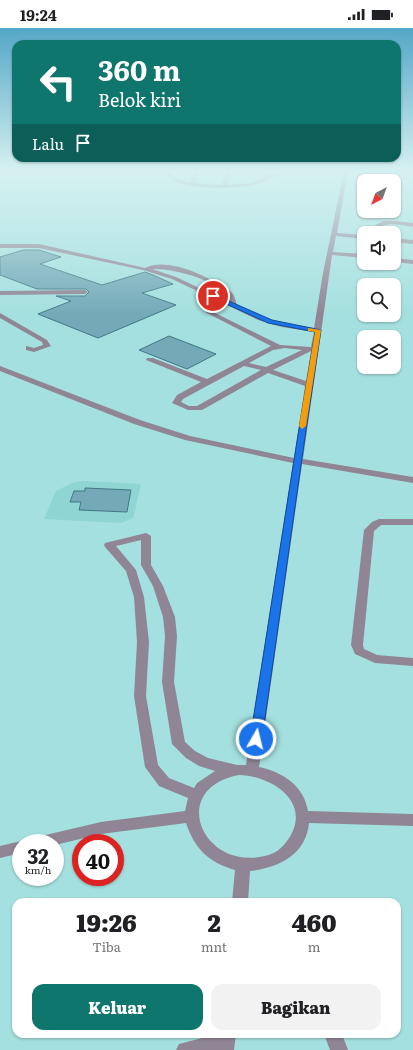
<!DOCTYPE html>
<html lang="id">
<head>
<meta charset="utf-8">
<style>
	body { margin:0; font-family:Literata,serif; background:#f2f2f2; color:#202124; height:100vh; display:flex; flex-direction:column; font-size:15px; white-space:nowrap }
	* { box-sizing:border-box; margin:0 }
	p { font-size:13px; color:#757577 }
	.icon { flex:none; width:22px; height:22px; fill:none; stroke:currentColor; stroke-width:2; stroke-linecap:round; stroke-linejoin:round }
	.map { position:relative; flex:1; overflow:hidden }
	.panel { position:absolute; left:12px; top:870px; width:389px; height:140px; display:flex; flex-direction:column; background:#fff; border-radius:12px; box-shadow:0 1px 3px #0004 }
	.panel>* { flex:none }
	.top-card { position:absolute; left:12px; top:12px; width:389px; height:122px; border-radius:12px; box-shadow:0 1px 3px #0004; background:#0f766e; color:#fff; overflow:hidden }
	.needle { width:26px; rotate:221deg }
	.fabs { position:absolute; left:357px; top:146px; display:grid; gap:8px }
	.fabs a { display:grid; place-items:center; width:44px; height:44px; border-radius:8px; background:#fff; box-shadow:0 1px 3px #0004; font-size:20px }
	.speed { position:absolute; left:12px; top:806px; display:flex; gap:8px; font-size:20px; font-weight:700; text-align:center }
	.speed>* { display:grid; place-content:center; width:52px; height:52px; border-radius:50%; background:#fff; box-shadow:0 1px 3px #0004; line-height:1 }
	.speed small { font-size:10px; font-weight:400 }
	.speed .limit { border:6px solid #d22; background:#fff; color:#111 }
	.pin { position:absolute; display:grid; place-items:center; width:34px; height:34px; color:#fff; margin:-17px; border:2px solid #fff; border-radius:50%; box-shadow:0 1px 4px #0007 }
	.me { position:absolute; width:44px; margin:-22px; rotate:8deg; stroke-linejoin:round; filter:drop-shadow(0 0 3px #0008) }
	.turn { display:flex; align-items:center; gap:14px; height:84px; padding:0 20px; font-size:18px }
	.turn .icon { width:52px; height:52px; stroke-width:2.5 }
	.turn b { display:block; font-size:28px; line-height:34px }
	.then { display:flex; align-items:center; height:38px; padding:0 20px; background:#0003; gap:8px; font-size:15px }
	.eta { display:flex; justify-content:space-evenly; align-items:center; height:68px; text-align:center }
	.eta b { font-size:24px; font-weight:800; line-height:28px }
	.cta { display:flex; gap:8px; margin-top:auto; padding:8px 20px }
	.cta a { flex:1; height:46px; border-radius:12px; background:#0f766e; color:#fff; font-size:16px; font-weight:800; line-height:46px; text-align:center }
	.cta a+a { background:#f2f2f2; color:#202124 }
	.status { display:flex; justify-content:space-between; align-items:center; height:28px; padding:0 20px; background:#fff; direction:ltr }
	.status svg { height:11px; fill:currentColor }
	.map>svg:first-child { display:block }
	.built { fill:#8fd5d4 }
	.building { fill:#74aab8; stroke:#417784 }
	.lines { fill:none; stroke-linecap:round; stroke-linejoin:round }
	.minor { fill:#908595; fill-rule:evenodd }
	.route { fill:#1a73e8; stroke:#114b97 }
	.slow { fill:#f59e0b }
</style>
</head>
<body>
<div class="status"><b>19:24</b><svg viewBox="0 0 49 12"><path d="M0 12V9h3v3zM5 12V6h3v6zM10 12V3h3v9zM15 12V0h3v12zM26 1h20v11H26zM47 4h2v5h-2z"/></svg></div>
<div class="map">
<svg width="413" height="1022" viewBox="0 0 413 1022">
	<rect width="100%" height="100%" fill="#a4e0df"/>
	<polygon class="built" points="83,453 141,456 133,490 121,495 44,491 56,463 72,455"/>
	<g class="building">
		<polygon points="23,222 39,222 61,229 40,236 102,257 145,244 153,247 173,256 142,265 176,277 98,310 38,286 71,273 56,268 85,268 89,264 86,261 37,261 0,247 0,229"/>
		<polygon points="169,308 216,326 187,341 139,322"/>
		<polygon points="85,460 131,462 127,484 79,482 81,474 70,474 74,463 85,463"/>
	</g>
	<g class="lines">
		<g class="minor">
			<path d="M 169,143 L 173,143 L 172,148 L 190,155 L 194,143 L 198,143 L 195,155 L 222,157 L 226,143 L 230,143 L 227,157 L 252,155 L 277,143 L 283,143 C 275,149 263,155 253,157 C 237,161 175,163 167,147 Z"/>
			<path d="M 344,143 L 348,143 L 337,205 L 364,207 L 364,211 L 336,208 L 333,224 L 364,226 L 364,230 L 332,227 L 303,431 L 413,449 L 413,455 L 302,436 L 259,739 C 283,744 304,758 308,783 L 413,786 L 413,798 L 309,795 C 306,827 278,840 250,843 L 248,874 L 232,874 L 235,842 C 208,834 195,821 186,795 L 101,806 L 55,817 L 55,815 L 30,815 L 32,811 L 37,809 L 101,794 L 185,783 L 188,770 L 159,758 L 145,739 L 134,668 L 137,614 L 134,569 L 126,543 L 105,519 L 104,517 L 105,515 L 146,505 L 151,508 L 151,537 L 163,558 L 175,589 L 177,608 L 174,654 L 185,714 L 195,723 L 208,730 L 237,737 L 246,737 L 293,435 L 185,412 L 134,396 L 0,343 L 0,338 L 140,392 L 190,408 L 294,430 L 305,358 L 268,345 L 202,382 L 188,382 L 172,375 L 177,367 L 201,354 L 146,332 L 147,330 L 153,330 L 207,351 L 271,318 L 207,285 L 206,284 L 209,282 L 280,317 L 311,319 L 314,304 L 282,299 L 258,292 L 172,251 L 143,242 L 39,220 L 0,220 L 0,216 L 39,216 L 145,240 C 166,229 202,246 220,257 C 224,259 230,262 233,266 C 235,269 236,274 237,278 L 262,290 L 283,295 L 314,300 L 323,245 ZM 152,241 C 173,240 222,252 229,274 L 176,249 ZM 285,320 L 302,322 L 266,339 L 249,335 L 273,322 ZM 311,323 L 306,353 L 273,342 ZM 244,338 L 261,342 L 197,378 L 189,378 L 181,374 L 183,371 ZM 141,512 L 141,537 L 153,558 L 163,589 L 165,608 L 162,654 L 172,716 L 186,730 L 199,738 L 215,743 L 197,755 L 194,760 L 169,750 L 158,737 L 146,668 L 149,614 L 144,569 L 136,542 L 116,518 ZM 239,747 C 274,748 314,776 287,813 C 282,820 275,826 265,828 C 201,843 168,760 239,747 Z"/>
			<path d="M 383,193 L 395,193 L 413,195 L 413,199 C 399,197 383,192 373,205 L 367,205 L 372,199 Z"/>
			<polygon points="394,210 413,212 413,216 394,214"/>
			<polygon points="394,230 413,232 413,236 394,234"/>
			<polygon points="0,263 85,262 88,264 85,266 0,267"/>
			<polygon points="0,285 47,312 51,318 34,324 26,322 26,318 34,320 43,317 42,314 0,290"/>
			<polygon points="379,491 413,491 413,497 381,497 374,503 363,617 364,621 377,627 413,630 413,638 375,635 355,626 351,617 364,502 372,494"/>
			<polygon points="21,813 26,815 21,815 21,825 0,830 0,818"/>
			<polygon points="218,1006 236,1006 234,1022 176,1022 179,1016"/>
			<polygon points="324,1006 342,1006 348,1022 330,1022"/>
		</g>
	</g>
	<linearGradient id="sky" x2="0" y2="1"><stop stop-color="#54a7c7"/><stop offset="0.5" stop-color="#d6f1f1"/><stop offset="1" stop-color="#d6f1f1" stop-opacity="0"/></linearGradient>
	<rect width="413" height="286" fill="url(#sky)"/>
	<path class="route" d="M 211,267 L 215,267 L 272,292 L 321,302 C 300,438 282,575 262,711 L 260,714 L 252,714 L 250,711 C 272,575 292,439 315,304 L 268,295 L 211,269 Z"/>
	<polygon class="slow" points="308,300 321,302 306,398 302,401 299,398 315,304 308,303"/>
</svg>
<div class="fabs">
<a><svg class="needle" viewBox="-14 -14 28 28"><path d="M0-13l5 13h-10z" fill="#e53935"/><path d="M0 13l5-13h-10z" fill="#757577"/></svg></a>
<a><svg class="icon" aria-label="sound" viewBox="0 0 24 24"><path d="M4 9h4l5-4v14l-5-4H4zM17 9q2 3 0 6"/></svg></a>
<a><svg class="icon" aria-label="search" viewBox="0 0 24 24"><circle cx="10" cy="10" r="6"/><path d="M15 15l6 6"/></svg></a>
<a><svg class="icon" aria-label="layers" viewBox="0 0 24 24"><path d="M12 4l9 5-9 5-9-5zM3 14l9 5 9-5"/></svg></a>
</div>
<div class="speed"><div>32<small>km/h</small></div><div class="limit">40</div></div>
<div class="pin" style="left:213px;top:268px;background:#d93025"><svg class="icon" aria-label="arrive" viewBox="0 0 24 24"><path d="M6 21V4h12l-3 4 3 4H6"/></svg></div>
<svg class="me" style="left:256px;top:711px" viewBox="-20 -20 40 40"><circle r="17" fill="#1a73e8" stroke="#fff" stroke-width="3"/><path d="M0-11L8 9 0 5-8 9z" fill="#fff"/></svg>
<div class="top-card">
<div class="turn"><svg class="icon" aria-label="left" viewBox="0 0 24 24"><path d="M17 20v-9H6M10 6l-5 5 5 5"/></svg><div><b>360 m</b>Belok kiri</div></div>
<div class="then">Lalu<svg class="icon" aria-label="arrive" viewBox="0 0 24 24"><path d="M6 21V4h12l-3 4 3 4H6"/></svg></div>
</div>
<section class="panel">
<div class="eta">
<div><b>19:26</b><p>Tiba</p></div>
<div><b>2</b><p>mnt</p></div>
<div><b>460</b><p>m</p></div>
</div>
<div class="cta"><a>Keluar</a><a>Bagikan</a></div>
</section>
</div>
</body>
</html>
